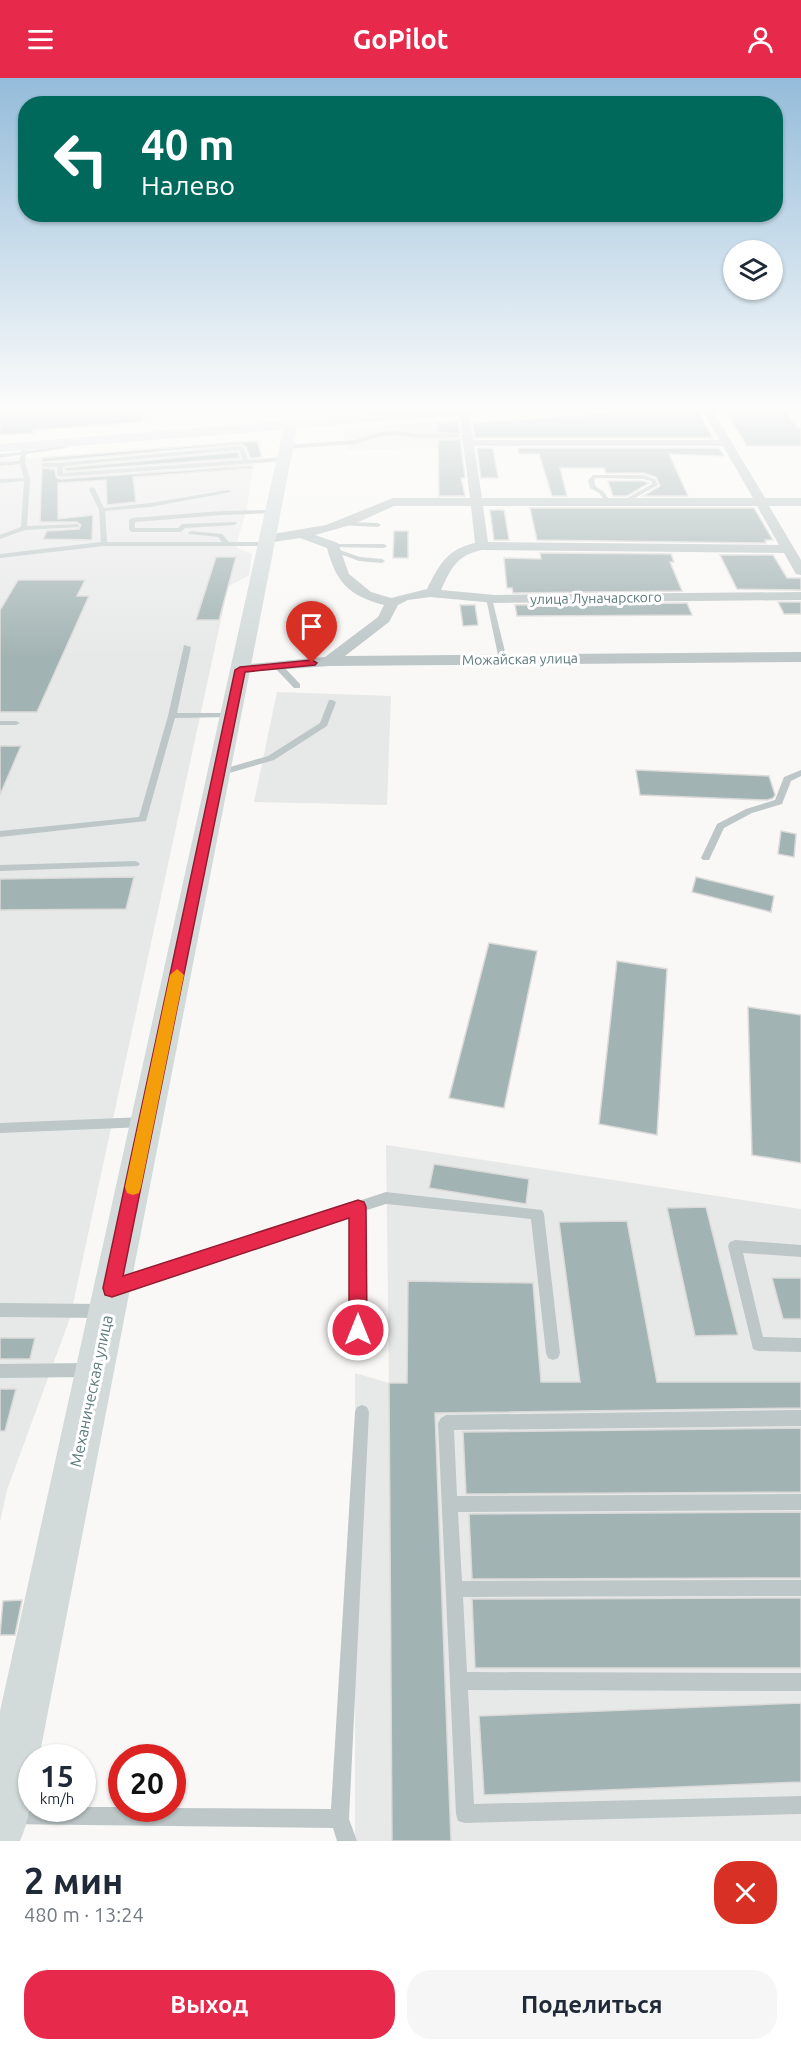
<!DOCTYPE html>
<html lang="ru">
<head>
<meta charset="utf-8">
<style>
	body { margin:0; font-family:Ubuntu,sans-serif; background:#f6f6f7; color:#1f2937; height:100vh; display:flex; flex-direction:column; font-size:22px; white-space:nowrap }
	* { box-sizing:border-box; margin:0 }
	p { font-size:20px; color:#747a83 }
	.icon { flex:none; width:33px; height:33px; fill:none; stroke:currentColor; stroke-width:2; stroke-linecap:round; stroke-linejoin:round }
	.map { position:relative; height:1763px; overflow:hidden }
	.drawer { display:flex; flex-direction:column; background:#fff; flex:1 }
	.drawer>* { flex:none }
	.hud { position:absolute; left:18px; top:18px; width:765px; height:126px; border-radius:24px; box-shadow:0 2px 4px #0004; background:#00695c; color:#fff; overflow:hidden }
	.tools { position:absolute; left:723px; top:162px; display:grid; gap:12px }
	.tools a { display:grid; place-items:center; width:60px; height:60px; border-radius:50%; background:#fff; box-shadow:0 2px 4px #0004; font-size:30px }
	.speed { position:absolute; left:18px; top:1666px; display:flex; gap:12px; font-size:30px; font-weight:700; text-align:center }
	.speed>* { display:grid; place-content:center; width:78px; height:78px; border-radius:50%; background:#fff; box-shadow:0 2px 4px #0004; line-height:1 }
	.speed small { font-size:15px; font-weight:400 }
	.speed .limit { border:9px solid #d22; background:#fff; color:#111 }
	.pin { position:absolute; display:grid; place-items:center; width:51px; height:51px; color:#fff; margin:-62px -26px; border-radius:50% 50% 50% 0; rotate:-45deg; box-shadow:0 0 6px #0007 }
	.pin .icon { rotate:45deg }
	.me { position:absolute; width:66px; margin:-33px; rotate:0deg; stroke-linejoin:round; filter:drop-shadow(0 0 4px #0008) }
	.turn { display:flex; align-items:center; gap:21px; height:126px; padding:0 24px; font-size:27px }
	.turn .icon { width:78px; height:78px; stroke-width:2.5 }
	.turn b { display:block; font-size:42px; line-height:51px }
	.round { display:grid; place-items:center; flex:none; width:63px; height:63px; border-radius:24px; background:#f6f6f7 }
	.summary { display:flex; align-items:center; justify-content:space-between; height:102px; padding:0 24px }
	h1 { font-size:36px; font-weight:600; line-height:45px }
	.action { display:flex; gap:12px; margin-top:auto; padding:12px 24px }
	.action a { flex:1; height:69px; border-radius:24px; background:#e7294b; color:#fff; font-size:24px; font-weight:600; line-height:69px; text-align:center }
	.action a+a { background:#f6f6f7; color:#1f2937 }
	header { display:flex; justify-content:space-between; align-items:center; height:78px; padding:0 24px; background:#e7294b; color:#fff; font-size:27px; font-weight:600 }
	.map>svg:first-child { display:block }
	.built { fill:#e7e9e8 }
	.building { fill:#a2b3b3; stroke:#dbdad9; stroke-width:1.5 }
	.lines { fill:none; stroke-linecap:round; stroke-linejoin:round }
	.lane { fill:#bdc7c7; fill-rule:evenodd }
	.street { fill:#bdc7c7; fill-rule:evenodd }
	.secondary { fill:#d2dada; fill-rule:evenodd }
	.route { fill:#e7294b; stroke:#961b31; stroke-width:1.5 }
	.slow { fill:#f59e0b }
	.labels { text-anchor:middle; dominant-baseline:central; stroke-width:6; stroke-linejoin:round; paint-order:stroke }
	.far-street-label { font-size:14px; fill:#5e7b7c; stroke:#fff }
	.street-label { font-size:16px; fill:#5e7b7c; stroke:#fff }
</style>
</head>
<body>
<header><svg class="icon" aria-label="menu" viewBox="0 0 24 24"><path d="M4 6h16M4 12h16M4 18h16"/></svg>GoPilot<svg class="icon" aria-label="person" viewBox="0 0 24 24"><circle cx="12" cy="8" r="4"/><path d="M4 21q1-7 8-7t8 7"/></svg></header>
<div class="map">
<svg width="801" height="1763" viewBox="0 0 801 1763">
	<rect width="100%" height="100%" fill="#f9f8f6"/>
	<g class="built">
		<polygon points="0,333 317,333 44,352 33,356 0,358"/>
		<polygon points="459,342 463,369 348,372 342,350"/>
		<polygon points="262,362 253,390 246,434 236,467 237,470 252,476 249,497 228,509 70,1240 7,1412 0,1444 0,380 28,379 29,381"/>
		<polygon points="277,614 391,618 387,727 254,724"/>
		<polygon points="386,1067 801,1131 801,1763 355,1763 355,1295 389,1305"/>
	</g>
	<g class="building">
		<polygon points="0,333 37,333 36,337 88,333 142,333 143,344 33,352 33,355 0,357"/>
		<polygon points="643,333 665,333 667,335 698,333 713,360 475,360 473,345"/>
		<polygon points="725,333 785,333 797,350 801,350 801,368 747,368"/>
		<polygon points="458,343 460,356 437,354 437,345"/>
		<polygon points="460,360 465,400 461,400 465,418 439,418 438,362 456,362"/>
		<polygon points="257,363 262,379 250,380 246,369 241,366 42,384 42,380"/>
		<polygon points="477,370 493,370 498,400 481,400"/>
		<polygon points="518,370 719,370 724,378 669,376 688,418 643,418 660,408 656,399 643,395 606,395 604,390 560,390 567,418 552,418 539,376 519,376"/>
		<polygon points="238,374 240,380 65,393 65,390"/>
		<polygon points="251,388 252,390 133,399 136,424 107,427 106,402 58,405 58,441 93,437 92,462 43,461 47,453 79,451 81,447 77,444 40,444 42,390 55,391 56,399 60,401"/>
		<polygon points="608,403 643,403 649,405 627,418 613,418"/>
		<polygon points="530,430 754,430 773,462 765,462 766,465 537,462"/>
		<polygon points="490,432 504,432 509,462 494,462"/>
		<polygon points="394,453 408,453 408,480 393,480"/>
		<polygon points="540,475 671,476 674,484 670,484 682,513 513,515 512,510 507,510 504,480 541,481"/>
		<polygon points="720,477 773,477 787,500 801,500 801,512 737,511"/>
		<polygon points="216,479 236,479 219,542 196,542"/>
		<polygon points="18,502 85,502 77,518 89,518 37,634 0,634 0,532"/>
		<polygon points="778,524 801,524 801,536 784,536"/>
		<polygon points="687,525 692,537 517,538 515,527"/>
		<polygon points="460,527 475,527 478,547 463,548"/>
		<polygon points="0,668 21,668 0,717"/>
		<polygon points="636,692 769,698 775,717 773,720 767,722 640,717"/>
		<polygon points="781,753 796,756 794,779 778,776"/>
		<polygon points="134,799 126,831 0,832 0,801"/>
		<polygon points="696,799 774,818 771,834 692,814"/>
		<polygon points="489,865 537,873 504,1030 449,1020"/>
		<polygon points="617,883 667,891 657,1057 599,1046"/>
		<polygon points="748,929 801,937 801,1085 752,1077"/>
		<polygon points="434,1086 529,1101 526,1126 429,1110"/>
		<polygon points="706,1129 738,1257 695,1258 667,1130"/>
		<polygon points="627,1143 657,1304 801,1304 801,1330 435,1335 451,1763 392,1763 389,1305 407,1305 408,1203 533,1205 541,1304 580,1304 559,1144"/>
		<polygon points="772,1200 801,1200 801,1241 783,1241"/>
		<polygon points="0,1260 35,1260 30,1281 0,1281"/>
		<polygon points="0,1311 16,1311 5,1353 0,1353"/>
		<polygon points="801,1350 801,1414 466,1416 463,1354"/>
		<polygon points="801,1434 801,1500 472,1501 469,1436"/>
		<polygon points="801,1520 801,1590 475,1590 472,1521"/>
		<polygon points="22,1522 15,1557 0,1557 3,1523"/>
		<polygon points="801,1625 801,1704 484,1717 479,1638"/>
	</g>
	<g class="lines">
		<g class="lane">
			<polygon points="397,353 417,356 456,356 459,358 456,360 417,360 397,357 381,358 355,366 286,371 283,369 286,367 355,362 381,354"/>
			<polygon points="25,367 28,369 27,373 64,368 67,370 26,376 25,384 30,401 27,448 77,446 79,447 79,449 25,452 0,461 0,457 21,449 24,403 0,405 0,401 24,400 20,386 0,388 0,384 19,383 21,377 0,380 0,376 21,374 22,369"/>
			<path d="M 241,368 L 244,370 L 248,382 L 284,379 L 287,381 L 284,383 L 60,399 L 57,397 L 57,389 L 44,389 L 41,387 L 44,385 L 60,385 ZM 239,372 L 243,382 L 63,395 L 63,388 Z"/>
			<polygon points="593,397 643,397 655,401 658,407 624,426 622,425 622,423 652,406 651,403 643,401 596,400 594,402 596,409 603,413 611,424 608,426 599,415 590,410 588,402"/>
			<polygon points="92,409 95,411 104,430 150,425 228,412 231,414 150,429 105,433 107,464 222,464 218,459 189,456 188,455 191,453 222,456 229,464 266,464 269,466 266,468 104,468 0,480 0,476 101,464 99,432 89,411"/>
			<polygon points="273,432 276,434 275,435 222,437 135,444 135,450 178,450 182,446 236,444 237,445 234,447 185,450 181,454 132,454 129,452 129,442 132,440 222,433"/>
			<polygon points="340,444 378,445 381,447 378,449 338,447 338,445"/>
			<polygon points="333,466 384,466 387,468 384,470 331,469 331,467"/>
			<polygon points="334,470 360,479 382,481 385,483 382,485 359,483 332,473 332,471"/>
			<polygon points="489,518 492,520 507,582 503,584 499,582 486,520"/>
			<polygon points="184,567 191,569 177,635 231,635 235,637 231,639 175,640 146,743 0,759 0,753 139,739 168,638"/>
			<polygon points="275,586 281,586 300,606 300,610 294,610 275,590"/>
			<polygon points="329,622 332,622 336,624 327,648 274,682 219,698 215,695 216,693 268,678 320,645"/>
			<polygon points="0,643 16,643 20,645 16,647 0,647"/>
			<polygon points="801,692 801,698 791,703 782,726 752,735 724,750 709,782 703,782 701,780 717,746 746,731 775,722 784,699"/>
			<polygon points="135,783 138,784 140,786 138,788 0,793 0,787"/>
			<polygon points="144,1039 148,1040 150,1044 148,1048 144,1049 0,1055 0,1045"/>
			<polygon points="386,1114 542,1132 544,1136 560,1275 558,1280 553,1282 548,1280 546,1275 531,1141 386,1126 364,1133 365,1252 363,1257 358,1259 353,1257 351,1252 351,1137 118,1216 113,1214 111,1209 113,1204 118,1202"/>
			<polygon points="735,1162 801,1167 801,1179 743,1175 763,1259 801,1260 801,1274 758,1273 753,1271 728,1168 730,1164"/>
			<polygon points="0,1225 102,1226 107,1228 109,1233 107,1238 102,1240 0,1239"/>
			<polygon points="88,1285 93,1287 95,1292 93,1297 88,1299 0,1300 0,1286"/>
			<polygon points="362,1327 367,1329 369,1334 349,1741 357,1763 337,1763 333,1750 0,1746 0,1728 32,1728 32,1731 82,1731 82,1729 122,1729 122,1731 172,1731 172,1730 331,1731 355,1334 357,1329"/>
			<polygon points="801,1332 801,1348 454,1352 457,1418 801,1416 801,1432 458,1434 462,1503 801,1502 801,1518 463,1519 467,1594 801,1595 801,1613 468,1612 474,1726 801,1718 801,1736 465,1745 458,1743 456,1736 438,1345 441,1340 446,1337"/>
		</g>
		<path class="street" d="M 459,333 L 469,333 L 473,362 L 719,362 L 703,333 L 713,333 L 765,420 L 801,420 L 801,428 L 769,428 L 801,482 L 801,497 L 796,496 L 784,475 L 482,472 C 457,477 451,490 441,512 L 495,517 L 801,514 L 801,522 L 495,525 L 430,519 L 408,522 L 398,527 L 389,544 L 345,578 L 801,574 L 801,584 L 329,588 L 235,595 L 232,592 L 235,589 L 240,587 L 325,579 L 378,539 L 384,527 C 349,518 336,504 327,470 L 300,460 L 267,465 L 261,461 L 267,457 L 326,447 L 393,420 L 470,420 ZM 474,368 L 723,368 L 753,420 L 482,420 ZM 394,428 L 471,428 L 475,465 C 447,471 439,487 427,511 L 391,520 L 371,514 L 349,496 L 338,465 L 315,457 L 354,446 ZM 483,428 L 757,428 L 779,467 L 488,464 Z"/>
		<path class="secondary" d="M 407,333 L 469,333 L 462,337 L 297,350 L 39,1680 L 32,1680 C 32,1709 32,1736 20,1763 L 0,1763 L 0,1633 L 283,352 L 0,374 L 0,366 Z"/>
	</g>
	<linearGradient id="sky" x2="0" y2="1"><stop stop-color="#94bcda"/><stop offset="0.57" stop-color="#fcfcfb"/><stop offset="1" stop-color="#fcfcfb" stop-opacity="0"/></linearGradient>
	<rect width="801" height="580" fill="url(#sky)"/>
	<polygon class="route" points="312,582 317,585 315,587 245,594 123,1198 358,1122 364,1124 366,1129 367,1252 365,1259 358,1262 352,1259 349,1252 349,1140 112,1219 105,1217 103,1210 235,592 240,589"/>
	<polygon class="slow" points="177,891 184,897 141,1109 139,1115 133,1117 127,1115 125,1109 170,897"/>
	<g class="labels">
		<g class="far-street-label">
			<text transform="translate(596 520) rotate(-1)">улица Луначарского</text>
			<text transform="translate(520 581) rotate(-1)">Можайская улица</text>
		</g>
		<g class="street-label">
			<text transform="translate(91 1313) rotate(-78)">Механическая улица</text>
		</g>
	</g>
</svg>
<div class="tools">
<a><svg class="icon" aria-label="layers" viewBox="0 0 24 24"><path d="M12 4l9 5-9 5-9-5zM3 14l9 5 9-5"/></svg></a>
</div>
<div class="speed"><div>15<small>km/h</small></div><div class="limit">20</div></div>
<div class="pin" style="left:312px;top:585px;background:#d93025"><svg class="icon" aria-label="arrive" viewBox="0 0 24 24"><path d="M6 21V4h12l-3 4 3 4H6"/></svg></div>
<svg class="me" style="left:358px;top:1252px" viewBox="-20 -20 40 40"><circle r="17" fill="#e7294b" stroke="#fff" stroke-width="3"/><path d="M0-11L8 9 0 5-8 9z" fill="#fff"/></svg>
<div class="hud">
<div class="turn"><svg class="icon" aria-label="left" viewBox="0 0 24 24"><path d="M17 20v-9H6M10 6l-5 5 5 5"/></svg><div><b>40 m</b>Налево</div></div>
</div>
</div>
<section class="drawer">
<div class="summary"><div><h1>2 мин</h1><p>480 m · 13:24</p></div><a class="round" style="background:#d93025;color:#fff"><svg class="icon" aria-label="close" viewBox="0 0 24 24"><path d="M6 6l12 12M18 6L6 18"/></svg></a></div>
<div class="action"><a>Выход</a><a>Поделиться</a></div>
</section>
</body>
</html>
